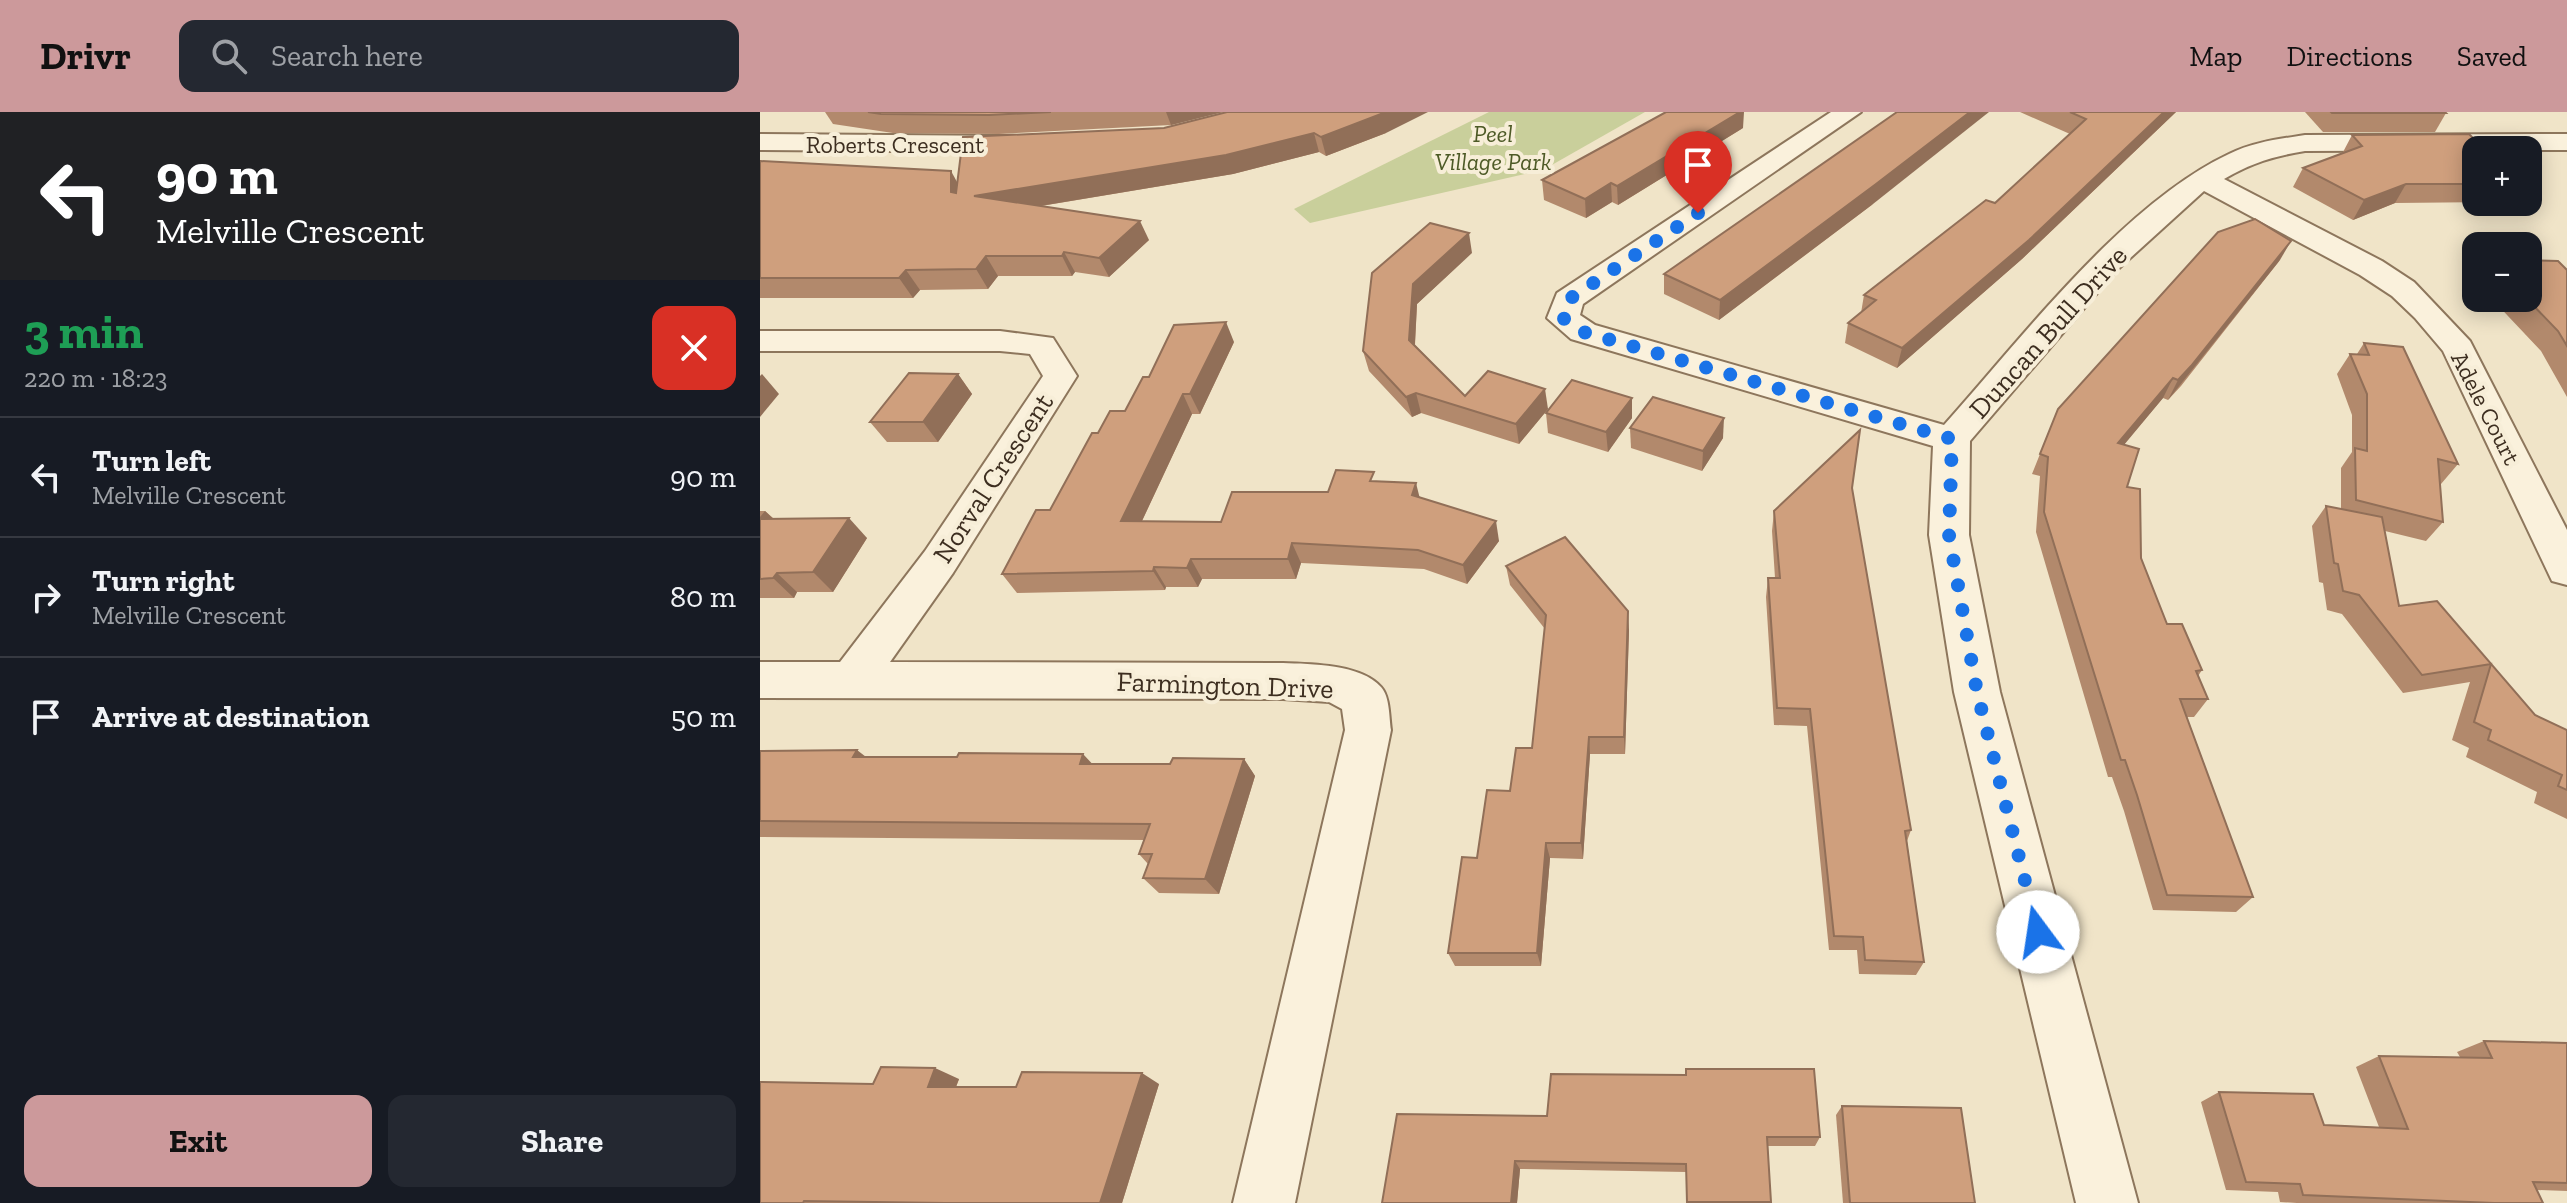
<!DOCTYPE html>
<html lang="en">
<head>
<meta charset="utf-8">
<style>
	body { margin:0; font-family:"Zilla Slab",serif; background:#242831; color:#f1f3f6; height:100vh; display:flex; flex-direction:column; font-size:30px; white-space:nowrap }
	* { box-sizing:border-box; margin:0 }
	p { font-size:26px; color:#9ea1a6 }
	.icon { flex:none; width:44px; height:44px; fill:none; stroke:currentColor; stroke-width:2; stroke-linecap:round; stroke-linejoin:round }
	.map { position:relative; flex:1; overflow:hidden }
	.side { display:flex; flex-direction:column; background:#171b24; width:760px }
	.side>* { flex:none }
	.hud { background:#202124; color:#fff; overflow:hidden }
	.buttons { position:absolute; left:1702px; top:24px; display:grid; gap:16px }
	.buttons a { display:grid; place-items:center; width:80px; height:80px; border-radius:16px; background:#171b24; box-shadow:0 4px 20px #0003; font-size:40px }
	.pin { position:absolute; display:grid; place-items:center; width:68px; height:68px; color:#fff; margin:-82px -34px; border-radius:50% 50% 50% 0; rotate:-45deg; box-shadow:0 0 8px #0007 }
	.pin .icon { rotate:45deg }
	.me { position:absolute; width:88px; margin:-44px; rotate:346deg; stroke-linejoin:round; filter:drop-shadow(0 0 6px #0008) }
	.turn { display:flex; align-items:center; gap:28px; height:168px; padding:0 24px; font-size:36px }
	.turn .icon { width:104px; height:104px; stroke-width:2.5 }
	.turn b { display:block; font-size:56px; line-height:68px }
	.round { display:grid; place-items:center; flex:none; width:84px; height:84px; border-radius:16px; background:#242831 }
	.head { display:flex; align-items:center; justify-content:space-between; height:136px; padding:0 24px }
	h1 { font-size:48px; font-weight:700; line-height:60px; color:#1e9e55 }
	.cta { display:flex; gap:16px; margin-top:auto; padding:16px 24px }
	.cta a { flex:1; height:92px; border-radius:16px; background:#cc999b; color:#111; font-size:32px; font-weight:700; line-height:92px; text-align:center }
	.cta a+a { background:#242831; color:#f1f3f6 }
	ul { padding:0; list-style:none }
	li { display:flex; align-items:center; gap:24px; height:120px; padding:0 24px; border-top:2px solid #363941 }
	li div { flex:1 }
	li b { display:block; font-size:30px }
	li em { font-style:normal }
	header { display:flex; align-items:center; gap:48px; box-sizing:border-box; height:112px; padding:0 40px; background:#cc999b; color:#111 }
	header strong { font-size:38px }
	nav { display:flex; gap:44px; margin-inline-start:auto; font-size:28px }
	.search { width:560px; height:72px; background:#242831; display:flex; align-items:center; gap:20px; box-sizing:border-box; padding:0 28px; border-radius:16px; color:#9ea1a6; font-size:30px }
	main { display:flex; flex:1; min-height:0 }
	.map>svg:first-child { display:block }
	.green { fill:#c9cf9b }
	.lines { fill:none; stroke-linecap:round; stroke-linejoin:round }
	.minor-casing { stroke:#8d765c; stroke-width:4 }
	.minor { fill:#faf1dc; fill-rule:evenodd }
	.wall { fill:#b2896c }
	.shaded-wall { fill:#916f58 }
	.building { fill:#cf9f7d; stroke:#916f58; stroke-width:2 }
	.route { stroke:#1a73e8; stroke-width:14; stroke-dasharray:0 25.2 }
	.labels { text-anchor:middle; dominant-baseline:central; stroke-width:8; stroke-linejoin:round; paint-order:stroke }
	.far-park-label { font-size:24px; font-style:italic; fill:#4d5a26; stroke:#f7eed8 }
	.far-street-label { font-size:24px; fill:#3d2e20; stroke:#f7eed8 }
	.street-label { font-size:28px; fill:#3d2e20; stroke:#f7eed8 }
</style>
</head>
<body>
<header>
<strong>Drivr</strong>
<div class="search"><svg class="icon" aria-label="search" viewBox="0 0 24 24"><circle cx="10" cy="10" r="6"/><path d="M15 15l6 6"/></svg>Search here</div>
<nav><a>Map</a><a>Directions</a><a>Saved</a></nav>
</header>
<main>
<section class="side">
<div class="hud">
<div class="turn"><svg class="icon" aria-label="left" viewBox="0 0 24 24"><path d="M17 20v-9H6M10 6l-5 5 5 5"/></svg><div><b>90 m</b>Melville Crescent</div></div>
</div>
<div class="head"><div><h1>3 min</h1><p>220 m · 18:23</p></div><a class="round" style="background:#d93025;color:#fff"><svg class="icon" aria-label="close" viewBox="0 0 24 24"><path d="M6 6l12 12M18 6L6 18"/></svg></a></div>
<ul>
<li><svg class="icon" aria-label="left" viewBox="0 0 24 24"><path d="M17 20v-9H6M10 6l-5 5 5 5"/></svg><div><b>Turn left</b><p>Melville Crescent</p></div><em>90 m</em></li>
<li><svg class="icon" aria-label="right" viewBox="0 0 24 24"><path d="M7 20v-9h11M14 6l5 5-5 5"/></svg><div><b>Turn right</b><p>Melville Crescent</p></div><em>80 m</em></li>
<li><svg class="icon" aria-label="arrive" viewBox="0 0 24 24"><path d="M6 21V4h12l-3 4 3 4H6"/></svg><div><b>Arrive at destination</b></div><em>50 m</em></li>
</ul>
<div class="cta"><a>Exit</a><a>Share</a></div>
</section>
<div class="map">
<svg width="1807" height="1091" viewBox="0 0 1807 1091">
	<rect width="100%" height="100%" fill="#f0e4c8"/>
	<polygon class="green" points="729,0 885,0 783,58 550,111 534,97"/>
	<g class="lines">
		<defs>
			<g id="minor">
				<path d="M 1071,0 L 1101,0 L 823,192 L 820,203 L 835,213 L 1184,313 C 1262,226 1363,92 1469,42 C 1493,30 1519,27 1545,23 L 1807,22 L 1807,38 L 1545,39 C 1514,44 1491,51 1464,67 L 1622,149 L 1654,170 L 1710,229 L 1807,418 L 1807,473 L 1792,469 L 1683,239 L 1655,206 L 1632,184 L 1600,163 L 1444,79 L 1357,158 L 1210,329 L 1209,423 L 1240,580 L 1378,1091 L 1316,1091 L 1194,580 L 1169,423 L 1173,334 L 811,227 L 787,206 L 797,181 Z"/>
				<polygon points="0,22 263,24 272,26 276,32 272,38 263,40 0,38"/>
				<path d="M 0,219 L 240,219 L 293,226 L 317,264 L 193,461 L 130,550 L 523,551 C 551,552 601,552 621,575 C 630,585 629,605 631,618 L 535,1091 L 473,1091 L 585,618 L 582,597 L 569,590 L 523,587 L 0,586 L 0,550 L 80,550 L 165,439 L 283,264 L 270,242 L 240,239 L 0,239 Z"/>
			</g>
		</defs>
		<use href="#minor" class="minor-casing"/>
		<use href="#minor" class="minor"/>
	</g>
	<g class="wall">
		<polygon points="65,0 463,0 411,13 239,22 133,21 73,12"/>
		<polygon points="1260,0 1416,0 1262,147 1137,256 1085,231 1088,211 1101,201 1104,183 1235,91 1310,22"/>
		<polygon points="1545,0 1685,0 1686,1 1675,20 1563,20"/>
		<polygon points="404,16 626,21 566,44 559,40 473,62 281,94 389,128 349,165 315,160 312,164 238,164 228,177 160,178 153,186 0,186 0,49 197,70"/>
		<polygon points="983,16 858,93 852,90 826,106 784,88 782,68"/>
		<polygon points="1592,23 1716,38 1716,90 1733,90 1635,91 1593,108 1533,75 1543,56 1582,42"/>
		<polygon points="1113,92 959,208 904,182 904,162"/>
		<polygon points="712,141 657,192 655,233 705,284 788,297 759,332 661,301 652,305 609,259 603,239"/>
		<polygon points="1520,148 1421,274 1408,288 1403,286 1364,332 1367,375 1381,446 1407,512 1442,558 1438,564 1448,587 1434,605 1427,605 1493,785 1476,800 1393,798 1364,699 1352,665 1348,665 1276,420 1280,364 1272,362 1298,297"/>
		<polygon points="1807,158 1807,285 1781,239 1731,186 1768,186"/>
		<polygon points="474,230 440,302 432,302 382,409 461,410 568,380 616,369 660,385 739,429 707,472 664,457 541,451 536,467 442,467 438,475 406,475 405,478 257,481 242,462 290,398 338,321 365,299 389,265"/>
		<polygon points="1604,231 1698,352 1681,372 1680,372 1683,410 1666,429 1625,419 1639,494 1677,489 1775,603 1807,618 1807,707 1774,691 1777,680 1706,645 1709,636 1692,628 1710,570 1643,581 1582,502 1567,498 1563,471 1559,470 1552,414 1566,394 1581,397 1581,356 1592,340 1592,303 1577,262 1590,242 1597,242"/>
		<polygon points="198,262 212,282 178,330 127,330 110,310"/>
		<polygon points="786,301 872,306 848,340 788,321"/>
		<polygon points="870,316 963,326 942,359 871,336"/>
		<polygon points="1092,376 1151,718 1147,729 1164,850 1156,863 1099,862 1097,838 1069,838 1047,614 1014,613 1006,485 1008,466 1015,466 1012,419 1014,399"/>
		<polygon points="0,399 5,399 13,406 107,426 73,480 37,480 34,486 0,486"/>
		<polygon points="746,454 869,518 865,642 830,642 823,747 790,746 781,854 695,854 688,841 717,746 772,636 785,517 750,473"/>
		<polygon points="0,639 106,645 332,652 410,652 484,647 495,664 459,782 399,781 383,766 388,752 379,742 384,728 0,725"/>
		<polygon points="1724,929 1807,931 1807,1079 1777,1078 1783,1091 1537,1091 1520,1090 1518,1080 1466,1078 1441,990 1459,980 1564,1013 1619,1015 1596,955 1619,944 1700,945 1697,940"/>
		<polygon points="199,967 196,975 256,975 399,972 362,1091 0,1091 113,972"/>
		<polygon points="1082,994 1215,1091 1083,1091 1076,1003"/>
		<polygon points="637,1002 1060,1025 1055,1034 1008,1034 1010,1091 926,1091 926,1060 760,1057 757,1091 622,1091"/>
	</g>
	<g class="shaded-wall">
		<polygon points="406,0 463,0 411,13"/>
		<polygon points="626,0 668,0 626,21 566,44 561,25"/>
		<polygon points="980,0 984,0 983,16 858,93 857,74"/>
		<polygon points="1210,0 1229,0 1113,92 959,208 960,188"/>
		<polygon points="1404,0 1416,0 1262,147 1137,256 1142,236"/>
		<polygon points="554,21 559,40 473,62 225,103 214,84"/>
		<polygon points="191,59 202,79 202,100 191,80"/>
		<polygon points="851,71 852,90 826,106 825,87"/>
		<polygon points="1646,72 1635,91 1593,108 1604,88"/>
		<polygon points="380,109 389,128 349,165 339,146"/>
		<polygon points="709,121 712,141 657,192 654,248 649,228 653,172"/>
		<polygon points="1531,129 1520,148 1408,288 1418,268"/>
		<polygon points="304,140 315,160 312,164 302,144"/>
		<polygon points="226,144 238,164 228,177 216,157"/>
		<polygon points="146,158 160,178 153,186 139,166"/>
		<polygon points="466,210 474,230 440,302 430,282"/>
		<polygon points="2,262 19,282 0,305 0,264"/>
		<polygon points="198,262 212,282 178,330 163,310"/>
		<polygon points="1413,266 1403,286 1349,351 1358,331"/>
		<polygon points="785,277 788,297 759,332 756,312"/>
		<polygon points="656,281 661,301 652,305 646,285"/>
		<polygon points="423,282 432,302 373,428 361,409"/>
		<polygon points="872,286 872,306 848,340 846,320"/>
		<polygon points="964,306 963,326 942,359 943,339"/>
		<polygon points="656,371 661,391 652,383"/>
		<polygon points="5,399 25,418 0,408 0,405"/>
		<polygon points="89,406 107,426 73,480 53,460"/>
		<polygon points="736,409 739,429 707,472 703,453"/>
		<polygon points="532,431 541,451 536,467 528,447"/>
		<polygon points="431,447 442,467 438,475 427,456"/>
		<polygon points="394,455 406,475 405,478 393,459"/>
		<polygon points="17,461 37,480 34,486 13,466"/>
		<polygon points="868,499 869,518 865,642 864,625"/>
		<polygon points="829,625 830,642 823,747 821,731"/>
		<polygon points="97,638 119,655 93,645"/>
		<polygon points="323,642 339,659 320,652"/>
		<polygon points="484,647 495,664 459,782 445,767"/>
		<polygon points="786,731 790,746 781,854 777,841"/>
		<polygon points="175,956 199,967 192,985 168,975"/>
		<polygon points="382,961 399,972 362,1091 340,1091"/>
		<polygon points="755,1049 760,1057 757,1091 751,1091"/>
	</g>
	<g class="building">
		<polygon points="108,0 291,0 229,3 121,2"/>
		<polygon points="467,0 626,0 561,25 554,21 466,43 214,84 380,109 339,146 304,140 302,144 226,144 216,157 146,158 139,166 0,166 0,49 191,59 191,80 196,81 203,25 404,16"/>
		<polygon points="906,0 980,0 857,74 851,71 825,87 782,68"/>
		<polygon points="1137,0 1210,0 1116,72 960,188 904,162"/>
		<polygon points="1310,0 1404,0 1269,128 1142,236 1088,211 1116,188 1104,183 1226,88 1235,91 1326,7"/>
		<polygon points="1571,0 1685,0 1686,1 1572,1"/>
		<polygon points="1709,22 1725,38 1716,38 1716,72 1646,72 1604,88 1543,56 1602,34 1592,23"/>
		<polygon points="1495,107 1531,129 1431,254 1418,268 1413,266 1358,331 1379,337 1367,375 1380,377 1381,446 1407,512 1422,512 1442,558 1436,559 1448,587 1420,587 1493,785 1407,783 1377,683 1365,648 1361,648 1284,400 1288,345 1280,342 1298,297 1458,120"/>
		<polygon points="670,111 709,121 653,172 649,228 705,284 728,259 785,277 756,312 656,281 646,285 603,239 612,161"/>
		<polygon points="1768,148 1798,149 1807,158 1807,234 1798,219 1766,186 1768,186"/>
		<polygon points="466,210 430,282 423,282 361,409 461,410 472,380 568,380 576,358 614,360 610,369 656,371 652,383 736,409 703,453 658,438 532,431 528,447 431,447 427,456 394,455 393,459 242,462 276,398 290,398 332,321 338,321 350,299 365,299 383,265 389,265 414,213"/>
		<polygon points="1604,231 1643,235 1698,352 1678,347 1683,410 1596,388 1595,336 1607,339 1607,282 1590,242 1609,243"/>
		<polygon points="149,261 198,262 163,310 110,310"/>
		<polygon points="812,268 872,286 846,320 786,301"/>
		<polygon points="893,285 964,306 943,339 870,316"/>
		<polygon points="1100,318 1092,376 1151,718 1145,719 1164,850 1105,848 1103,825 1074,824 1050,597 1017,596 1008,466 1020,466 1014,399"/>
		<polygon points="1566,394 1622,405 1639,494 1677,489 1775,603 1807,618 1807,678 1798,674 1802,663 1728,628 1731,618 1714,610 1731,552 1662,563 1599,483 1583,479 1578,452 1574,451"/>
		<polygon points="89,406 53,460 17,461 13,466 0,467 0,407"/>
		<polygon points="805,425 868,499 864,625 829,625 821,731 786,731 777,841 688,841 702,745 717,746 727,678 750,679 756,636 772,636 786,503 746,454"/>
		<polygon points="97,638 93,645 197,645 199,641 323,642 320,652 410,652 413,646 484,647 445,767 383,766 392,742 379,742 390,712 0,709 0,639"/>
		<polygon points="1724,929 1807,931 1807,1071 1773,1070 1783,1091 1734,1091 1543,1083 1540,1072 1486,1070 1459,980 1553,982 1564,1013 1648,1017 1619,944 1732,946"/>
		<polygon points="121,955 175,956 168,975 256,975 262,960 382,961 340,1091 185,1091 44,1089 43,1091 0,1091 0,970 113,972"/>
		<polygon points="926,957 1054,957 1060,1025 1007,1025 1011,1090 927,1090 926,1052 755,1049 751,1091 622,1091 637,1002 787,1004 791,962 926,963"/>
		<polygon points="1082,994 1201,996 1215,1091 1090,1091"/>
	</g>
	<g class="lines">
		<polyline class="route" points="938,101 808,188 803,206 823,220 851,228 1192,327 1189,423 1217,580 1278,820"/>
	</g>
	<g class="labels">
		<g class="far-park-label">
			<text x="733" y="21">Peel<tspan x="733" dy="28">Village Park</tspan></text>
		</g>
		<g class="far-street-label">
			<text x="135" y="32">Roberts Crescent</text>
			<text transform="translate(1726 296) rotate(63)">Adele Court</text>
		</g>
		<g class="street-label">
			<text transform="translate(1288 220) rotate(-48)">Duncan Bull Drive</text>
			<text transform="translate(233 366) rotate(-57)">Norval Crescent</text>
			<text transform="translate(465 573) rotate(2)">Farmington Drive</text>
		</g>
	</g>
</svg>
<div class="buttons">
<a>+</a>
<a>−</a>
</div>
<div class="pin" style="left:938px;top:101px;background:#d93025"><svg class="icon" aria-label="arrive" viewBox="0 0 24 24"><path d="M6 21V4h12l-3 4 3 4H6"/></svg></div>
<svg class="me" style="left:1278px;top:820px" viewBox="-20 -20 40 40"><circle r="19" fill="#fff"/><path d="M0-13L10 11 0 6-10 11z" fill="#1a73e8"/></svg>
</div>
</main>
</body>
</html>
